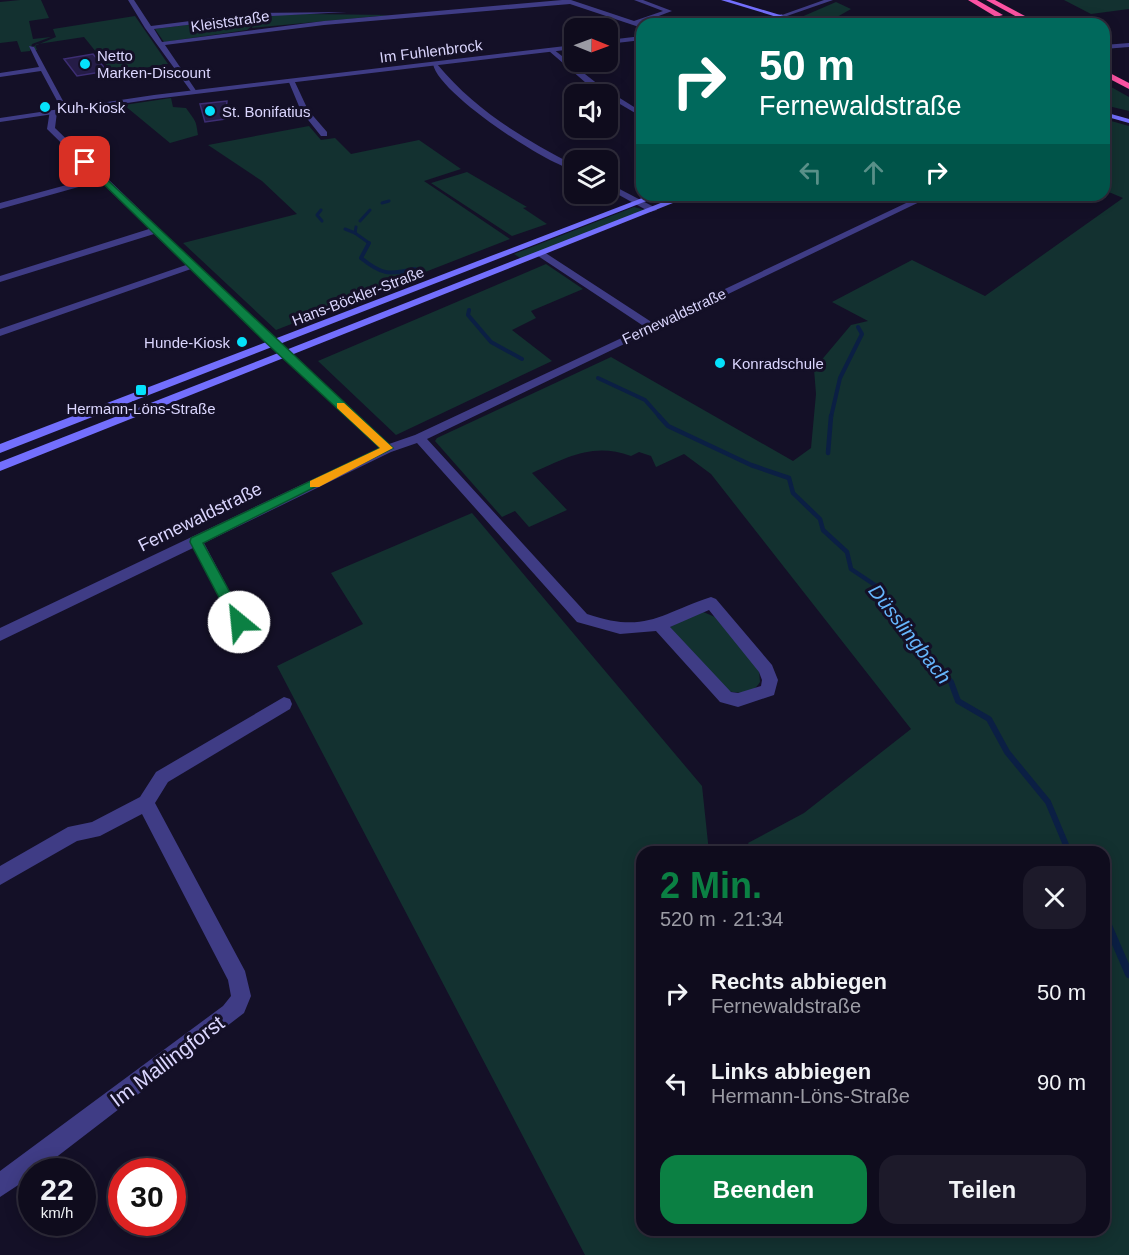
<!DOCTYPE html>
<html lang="de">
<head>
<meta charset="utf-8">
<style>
	body { margin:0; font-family:Arial,sans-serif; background:#1d1a2a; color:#f1f3f6; height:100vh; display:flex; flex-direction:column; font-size:22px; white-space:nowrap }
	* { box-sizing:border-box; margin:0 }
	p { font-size:20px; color:#9b9ba4 }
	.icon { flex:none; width:33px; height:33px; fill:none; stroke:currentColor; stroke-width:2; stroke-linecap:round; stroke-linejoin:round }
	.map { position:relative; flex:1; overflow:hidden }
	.sheet { position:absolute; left:636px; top:846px; width:474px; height:390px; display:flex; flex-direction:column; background:#0f0c1d; border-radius:18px; box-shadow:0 3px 15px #0003,0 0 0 2px #2f2c3b }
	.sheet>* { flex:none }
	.top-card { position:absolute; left:636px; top:18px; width:474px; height:183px; border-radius:18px; box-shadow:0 3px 15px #0003,0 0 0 2px #2f2c3b; background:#00695c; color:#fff; overflow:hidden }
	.needle { width:39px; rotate:91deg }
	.fabs { position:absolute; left:564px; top:18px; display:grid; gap:12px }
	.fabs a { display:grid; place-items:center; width:54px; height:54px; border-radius:12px; background:#0f0c1d; box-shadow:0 3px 15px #0003,0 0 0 2px #2f2c3b; font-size:30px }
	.speed { position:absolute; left:18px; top:1158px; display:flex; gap:12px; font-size:30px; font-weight:700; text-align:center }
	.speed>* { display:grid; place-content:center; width:78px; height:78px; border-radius:50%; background:#0f0c1d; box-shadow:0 3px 15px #0003,0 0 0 2px #2f2c3b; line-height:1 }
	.speed small { font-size:15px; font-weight:400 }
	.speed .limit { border:9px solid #d22; background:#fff; color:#111 }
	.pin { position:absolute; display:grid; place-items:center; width:51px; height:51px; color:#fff; margin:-26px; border-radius:12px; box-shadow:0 3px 9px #0006 }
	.me { position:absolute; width:66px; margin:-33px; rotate:332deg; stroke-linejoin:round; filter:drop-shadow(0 0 4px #0008) }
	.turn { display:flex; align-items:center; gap:21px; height:126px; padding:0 24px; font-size:27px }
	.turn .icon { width:78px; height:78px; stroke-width:2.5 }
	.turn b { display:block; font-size:42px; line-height:51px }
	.lanes { display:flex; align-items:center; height:57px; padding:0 24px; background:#0003; justify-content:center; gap:30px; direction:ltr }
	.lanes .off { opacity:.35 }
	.round { display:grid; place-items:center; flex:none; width:63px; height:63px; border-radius:18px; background:#1d1a2a }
	.headline { display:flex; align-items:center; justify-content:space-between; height:102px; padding:0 24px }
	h1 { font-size:36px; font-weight:700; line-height:45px; color:#0b8043 }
	.cta { display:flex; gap:12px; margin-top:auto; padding:12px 24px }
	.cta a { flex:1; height:69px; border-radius:18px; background:#0b8043; color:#fff; font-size:24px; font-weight:700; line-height:69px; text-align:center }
	.cta a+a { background:#1d1a2a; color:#f1f3f6 }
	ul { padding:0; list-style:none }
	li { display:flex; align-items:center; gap:18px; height:90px; padding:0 24px }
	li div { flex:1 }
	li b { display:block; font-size:22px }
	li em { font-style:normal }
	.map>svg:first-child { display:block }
	.green { fill:#133130 }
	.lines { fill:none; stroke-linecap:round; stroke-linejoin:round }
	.stream-far4 { stroke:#0b1f44; stroke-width:3 }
	.stream-far3 { stroke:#0b1f44; stroke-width:4 }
	.stream-far2 { stroke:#0b1f44; stroke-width:4.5 }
	.stream-far1 { stroke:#0b1f44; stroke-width:6 }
	.stream { stroke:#0b1f44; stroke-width:8 }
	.building { fill:#251c47; stroke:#3d2e73; stroke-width:1.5 }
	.minor { fill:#3f3c85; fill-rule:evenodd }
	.tertiary { fill:#3f3c85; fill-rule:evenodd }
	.secondary { fill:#736ffd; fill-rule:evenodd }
	.motorway { fill:#fc53a3; fill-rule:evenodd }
	.route { fill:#0b8043; stroke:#07532c; stroke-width:1.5 }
	.slow { fill:#f59e0b }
	.poi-dot { fill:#05e1fb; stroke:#141027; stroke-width:2 }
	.labels { text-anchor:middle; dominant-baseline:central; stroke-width:6; stroke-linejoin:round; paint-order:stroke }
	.far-street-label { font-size:15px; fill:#dbd6fe; stroke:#141027 }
	.far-poi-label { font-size:15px; fill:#dbd6fe; stroke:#141027; text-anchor:start }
	.street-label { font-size:18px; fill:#dbd6fe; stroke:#141027 }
	.water-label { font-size:20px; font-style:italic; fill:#66b6fd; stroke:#141027 }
	.near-street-label { font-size:21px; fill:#dbd6fe; stroke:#141027 }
</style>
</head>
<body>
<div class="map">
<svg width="1129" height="1255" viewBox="0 0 1129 1255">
	<rect width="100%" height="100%" fill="#141027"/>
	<g class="green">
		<polygon points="20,0 41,0 49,18 29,21 33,39 51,37 32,44 30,51 21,52 17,41 0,43 0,2"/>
		<polygon points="1064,0 1129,0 1129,9 1091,14"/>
		<polygon points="836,2 851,9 837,17 858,24 821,24 799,18"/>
		<polygon points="306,14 390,15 252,28 253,25 247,30 164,42 155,29 256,16"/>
		<polygon points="135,16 168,64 113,73 84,37 38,44 35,45 37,50 33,50 32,47 56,37 53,29"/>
		<polygon points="1104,83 1129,97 1129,111 1104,105 1104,98 1109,96 1104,92"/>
		<path d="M 171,98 L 173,107 L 186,108 C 196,122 196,120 198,135 L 170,143 L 124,105 Z"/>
		<path d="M 1104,119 L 1129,126 L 1129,1255 L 585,1255 L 277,666 L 363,624 L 331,573 L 472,513 L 702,786 L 709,852 L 642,852 L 642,1230 L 1104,1230 L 1104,852 L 754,852 L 748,843 L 804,813 L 911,729 L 711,474 L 684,454 L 656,467 L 651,456 L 639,452 L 631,456 C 592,442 567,458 532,473 L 567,510 L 529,527 L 515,511 L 502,517 L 435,441 L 437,438 L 611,357 L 793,461 L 811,448 L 816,394 L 814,369 L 851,325 L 868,321 L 832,302 L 912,260 L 985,296 L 1123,198 L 1104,190 Z"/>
		<polygon points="309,126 321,140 335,138 351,154 419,140 461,169 424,181 510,239 276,330 183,243 297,214 262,181 208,145"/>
		<polygon points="467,172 527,207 523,208 547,224 512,236 431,183"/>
		<polygon points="634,207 645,210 522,259 514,254"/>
		<polygon points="546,264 583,289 531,311 536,318 512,330 552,361 396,435 318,361"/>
		<path d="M 701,611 L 715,617 L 759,670 L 760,682 C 753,694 741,694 728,691 L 671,631 L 670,627 Z"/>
	</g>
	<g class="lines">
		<g class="stream-far4">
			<polyline points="382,203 389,201"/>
			<polyline points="321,210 317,215 322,221"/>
			<polyline points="360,221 370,210"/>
			<polyline points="356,227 355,233 369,243 368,245"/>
			<polyline points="345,229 355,233"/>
		</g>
		<g class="stream-far3">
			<path d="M 369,243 L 361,258 C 382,275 389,275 415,269"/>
			<polyline points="469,310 468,315 491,342 522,359"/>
			<polyline points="598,378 645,400 660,417"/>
			<polyline points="831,417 840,378 862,334 858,327"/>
		</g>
		<g class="stream-far2">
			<polyline points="659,416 668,426 751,465 789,478 793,493 820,519 823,530 847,552 851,569 875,585 910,634"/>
			<polyline points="828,453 831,416"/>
		</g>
		<polyline class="stream-far1" points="909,633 922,652 951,682 958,701 989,719 1007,752 1048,802 1069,852"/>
		<polyline class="stream" points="1104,916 1129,974"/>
	</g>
	<g class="building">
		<polygon points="93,54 107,71 77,76 64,59"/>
		<polygon points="227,101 225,119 205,122 200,104"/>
	</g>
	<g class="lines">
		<g class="minor">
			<polygon points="128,0 134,0 151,26 253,13 347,12 253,17 154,29 162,42 324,21 562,0 571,0 634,21 663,11 634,0 643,0 672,11 640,23 642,24 642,28 570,4 324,25 165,45 197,92 193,94 145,28"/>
			<polygon points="824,0 833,0 784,17 779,16"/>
			<polygon points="1129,43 1129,47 1104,49 1104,45"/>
			<polygon points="29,46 34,47 69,112 62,110 41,71 0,77 0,73 39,67"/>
			<polygon points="549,49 553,49 599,85 642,112 642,117 608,97 608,94 593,89 549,51"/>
			<path d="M 433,64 L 437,64 C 475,110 522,138 574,165 L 574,170 C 544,163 438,93 433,64 Z"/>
			<polygon points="288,80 294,80 308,110 327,132 327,136 321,136 301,111"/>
			<path d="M 50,110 L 57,112 L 55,128 L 271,336 L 389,444 L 415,435 L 645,327 L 538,256 L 538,252 L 544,252 L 653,323 L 923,195 L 934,195 L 427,439 L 587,614 C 646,634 659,614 711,597 L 716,599 L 772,665 L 778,680 L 774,695 L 738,707 L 720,702 L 656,631 L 620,634 L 577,622 L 417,443 L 391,452 L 204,543 L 246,622 L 244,626 L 234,626 L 193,548 L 0,641 L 0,628 L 379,448 L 191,269 L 0,336 L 0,329 L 186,265 L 154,234 L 0,282 L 0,276 L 149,229 L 100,181 L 0,209 L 0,203 L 96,177 L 47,129 ZM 709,610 L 759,672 L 762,680 L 761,686 L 738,693 L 731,692 L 670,627 Z"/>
			<polygon points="608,183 656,208 657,210 650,212 608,189"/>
			<polygon points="284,697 290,699 292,704 290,709 168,782 155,803 245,971 251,996 244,1013 37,1172 32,1172 32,1176 0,1197 0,1171 223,1006 231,996 228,980 142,814 100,836 77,841 0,885 0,866 68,827 92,822 140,797 156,772"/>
		</g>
		<g class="tertiary">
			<polygon points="782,14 784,17 735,24 738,22"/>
			<polygon points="642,36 642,40 608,44 608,40"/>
			<polygon points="574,45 574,49 154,99 0,122 0,118 154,95"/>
		</g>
		<g class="secondary">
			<polygon points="721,0 730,0 810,24 800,24"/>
			<polygon points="1104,112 1129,119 1129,123 1104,116"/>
			<polygon points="650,195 662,195 0,453 0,444"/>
			<polygon points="681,195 693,195 0,471 0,462"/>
		</g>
		<g class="motorway">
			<polygon points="968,0 977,0 1003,15 996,17"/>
			<polygon points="986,0 995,0 1040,24 1030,24"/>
			<polygon points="1104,70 1129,83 1129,89 1104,76"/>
		</g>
	</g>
	<polygon class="route" points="85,159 393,448 203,543 246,622 244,626 234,626 190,542 191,538 380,448 263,340 82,163"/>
	<polygon class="slow" points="337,403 344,403 393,448 319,487 310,487 310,481 380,448 337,408"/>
	<g class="poi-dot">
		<circle cx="85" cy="64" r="6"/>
		<circle cx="45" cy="107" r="6"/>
		<circle cx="210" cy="111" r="6"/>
		<circle cx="242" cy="342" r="6"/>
		<circle cx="720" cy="363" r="6"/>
		<rect x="135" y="384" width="12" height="12" rx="3"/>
	</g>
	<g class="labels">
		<g class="far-street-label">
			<text transform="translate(230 21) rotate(-8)">Kleiststraße</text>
			<text transform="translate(431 51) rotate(-7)">Im Fuhlenbrock</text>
			<text transform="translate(358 296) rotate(-21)">Hans-Böckler-Straße</text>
			<text transform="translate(674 316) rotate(-25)">Fernewaldstraße</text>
		</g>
		<g class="far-poi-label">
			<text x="97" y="55">Netto<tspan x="97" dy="17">Marken-Discount</tspan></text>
			<text x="57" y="107">Kuh-Kiosk</text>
			<text x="222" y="111">St. Bonifatius</text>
			<text x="230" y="342" text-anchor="end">Hunde-Kiosk</text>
			<text x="732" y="363">Konradschule</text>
			<text x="141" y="408" text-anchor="middle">Hermann-Löns-Straße</text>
		</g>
		<g class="street-label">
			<text transform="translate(200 517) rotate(-26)">Fernewaldstraße</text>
		</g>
		<g class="water-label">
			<text transform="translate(910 634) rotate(52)">Düsslingbach</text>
		</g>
		<g class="near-street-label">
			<text transform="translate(167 1061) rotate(-37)">Im Mallingforst</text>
		</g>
	</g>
</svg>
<div class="fabs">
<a><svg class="needle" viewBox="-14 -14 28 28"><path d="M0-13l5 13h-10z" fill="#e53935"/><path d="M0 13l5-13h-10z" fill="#9b9ba4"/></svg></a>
<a><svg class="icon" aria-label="sound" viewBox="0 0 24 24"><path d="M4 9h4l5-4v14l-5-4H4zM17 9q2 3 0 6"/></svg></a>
<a><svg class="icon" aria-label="layers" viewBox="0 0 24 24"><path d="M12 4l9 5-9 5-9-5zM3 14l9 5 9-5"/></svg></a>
</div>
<div class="speed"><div>22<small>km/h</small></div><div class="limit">30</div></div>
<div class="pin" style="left:85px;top:162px;background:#d93025"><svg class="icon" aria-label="arrive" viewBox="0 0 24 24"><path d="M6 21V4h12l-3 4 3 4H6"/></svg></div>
<svg class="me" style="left:239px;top:622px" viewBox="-20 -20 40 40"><circle r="19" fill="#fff"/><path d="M0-13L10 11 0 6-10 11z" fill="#0b8043"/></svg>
<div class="top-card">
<div class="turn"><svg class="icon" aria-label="right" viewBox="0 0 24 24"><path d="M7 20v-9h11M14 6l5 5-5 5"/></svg><div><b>50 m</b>Fernewaldstraße</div></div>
<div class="lanes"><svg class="icon off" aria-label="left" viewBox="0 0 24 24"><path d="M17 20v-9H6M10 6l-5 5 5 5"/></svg><svg class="icon off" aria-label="ahead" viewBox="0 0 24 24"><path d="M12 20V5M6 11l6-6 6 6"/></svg><svg class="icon" aria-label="right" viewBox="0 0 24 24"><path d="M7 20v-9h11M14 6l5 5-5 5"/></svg></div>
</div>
<section class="sheet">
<div class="headline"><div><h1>2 Min.</h1><p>520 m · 21:34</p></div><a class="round"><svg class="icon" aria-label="close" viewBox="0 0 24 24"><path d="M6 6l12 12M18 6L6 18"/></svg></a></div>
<ul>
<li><svg class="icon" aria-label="right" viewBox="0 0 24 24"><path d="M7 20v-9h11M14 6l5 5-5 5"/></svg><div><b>Rechts abbiegen</b><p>Fernewaldstraße</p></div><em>50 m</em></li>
<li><svg class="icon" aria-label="left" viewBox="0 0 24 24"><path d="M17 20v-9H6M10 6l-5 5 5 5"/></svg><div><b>Links abbiegen</b><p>Hermann-Löns-Straße</p></div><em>90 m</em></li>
</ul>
<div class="cta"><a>Beenden</a><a>Teilen</a></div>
</section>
</div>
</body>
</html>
